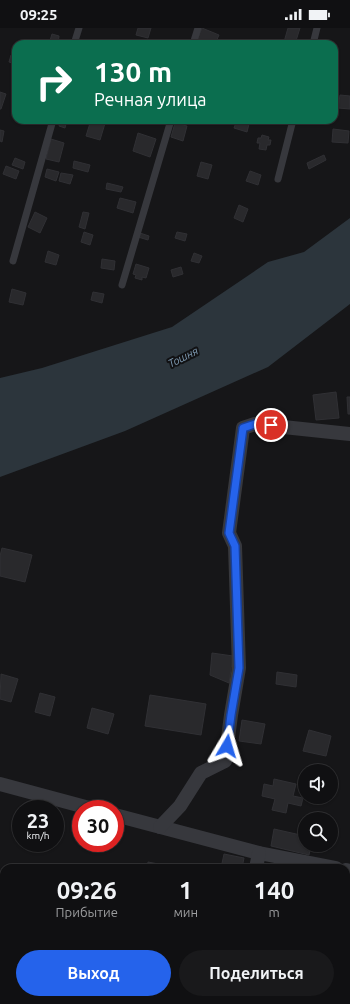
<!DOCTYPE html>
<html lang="ru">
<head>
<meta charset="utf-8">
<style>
	body { margin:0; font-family:Ubuntu,sans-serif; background:#19191b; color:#f1f3f6; height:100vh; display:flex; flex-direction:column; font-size:15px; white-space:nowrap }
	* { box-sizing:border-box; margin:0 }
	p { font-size:13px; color:#9c9d9f }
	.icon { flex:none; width:22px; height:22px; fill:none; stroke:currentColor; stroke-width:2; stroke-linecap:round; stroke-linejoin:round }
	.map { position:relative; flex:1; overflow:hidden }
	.details { position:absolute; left:0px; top:836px; width:350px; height:140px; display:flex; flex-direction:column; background:#101012; border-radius:12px 12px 0 0; box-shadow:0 1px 3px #0004,0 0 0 1px #303032 }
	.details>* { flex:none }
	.guide { position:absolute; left:12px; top:12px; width:326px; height:84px; border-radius:12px; box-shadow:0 1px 3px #0004,0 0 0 1px #303032; background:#0b6e4f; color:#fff; overflow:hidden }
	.fabs { position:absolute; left:298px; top:736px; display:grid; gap:8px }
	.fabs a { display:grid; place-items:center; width:40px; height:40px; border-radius:50%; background:#101012; box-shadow:0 1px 3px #0004,0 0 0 1px #303032; font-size:20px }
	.speed { position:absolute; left:12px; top:772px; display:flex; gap:8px; font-size:20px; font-weight:700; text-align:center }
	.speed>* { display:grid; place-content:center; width:52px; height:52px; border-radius:50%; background:#101012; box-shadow:0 1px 3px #0004,0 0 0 1px #303032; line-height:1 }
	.speed small { font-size:10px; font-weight:400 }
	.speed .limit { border:6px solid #d22; background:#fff; color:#111 }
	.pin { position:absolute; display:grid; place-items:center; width:34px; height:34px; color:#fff; margin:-17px; border:2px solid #fff; border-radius:50%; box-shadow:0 1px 4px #0007 }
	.me { position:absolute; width:44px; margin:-22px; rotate:7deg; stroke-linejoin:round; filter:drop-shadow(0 0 3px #0008) }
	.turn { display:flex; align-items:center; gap:14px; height:84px; padding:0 16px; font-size:18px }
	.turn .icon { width:52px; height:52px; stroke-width:2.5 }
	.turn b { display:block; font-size:28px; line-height:34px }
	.eta { display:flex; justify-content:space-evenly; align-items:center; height:68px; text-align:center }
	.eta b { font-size:24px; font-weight:600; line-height:28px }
	.cta { display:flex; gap:8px; margin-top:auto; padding:8px 16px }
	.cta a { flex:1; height:46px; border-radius:24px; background:#2563eb; color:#fff; font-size:16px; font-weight:600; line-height:46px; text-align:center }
	.cta a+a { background:#19191b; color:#f1f3f6 }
	.status { display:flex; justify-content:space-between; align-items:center; height:28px; padding:0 20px; background:#101012; direction:ltr }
	.status svg { height:11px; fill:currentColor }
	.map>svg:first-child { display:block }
	.water { fill:#2c353c }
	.building { fill:#29292c; stroke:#303034 }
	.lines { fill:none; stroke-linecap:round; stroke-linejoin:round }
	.lane { stroke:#37383d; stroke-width:7 }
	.street { stroke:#37383d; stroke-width:14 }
	.route-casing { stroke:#184099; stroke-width:10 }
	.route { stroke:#2563eb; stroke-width:7 }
	.labels { text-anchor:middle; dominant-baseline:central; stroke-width:4; stroke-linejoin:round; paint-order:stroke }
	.water-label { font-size:11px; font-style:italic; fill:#7f9bb3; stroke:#111113 }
</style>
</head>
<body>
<div class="status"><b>09:25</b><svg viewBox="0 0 49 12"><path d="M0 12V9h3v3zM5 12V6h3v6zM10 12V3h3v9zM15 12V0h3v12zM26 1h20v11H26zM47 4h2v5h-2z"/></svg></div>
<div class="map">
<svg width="350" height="976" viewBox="0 0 350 976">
	<rect width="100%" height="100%" fill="#161618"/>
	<polygon class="water" points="350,190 350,276 268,339 125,403 0,449 0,350 42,340 172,299 268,234 304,224"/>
	<g class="building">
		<polygon points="138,0 151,0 148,10 136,7"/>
		<polygon points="202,0 219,7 215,16 196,15"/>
		<polygon points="288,0 300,0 295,16 284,14"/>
		<polygon points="52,6 59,8 58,16 49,16"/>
		<polygon points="11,27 16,29 16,36 9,34"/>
		<polygon points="0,64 6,66 1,81 0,81"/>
		<polygon points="340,67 350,68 350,81 338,80"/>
		<polygon points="61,92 67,92 65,100 59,98"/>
		<polygon points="91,92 106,92 100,112 86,108"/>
		<polygon points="237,92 250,92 247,104 234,100"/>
		<polygon points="175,95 187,98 183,113 171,109"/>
		<polygon points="333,101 349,103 348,115 332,114"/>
		<polygon points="0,102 4,103 2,114 0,113"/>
		<polygon points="138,105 156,111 150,129 133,123"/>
		<polygon points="262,107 269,109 268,112 271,112 270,117 267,117 266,122 259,121 260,115 257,115 258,110 261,110"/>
		<polygon points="51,111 64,115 59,134 46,131"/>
		<polygon points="324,127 326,132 309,141 307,135"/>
		<polygon points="15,130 25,134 23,141 12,137"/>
		<polygon points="74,133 90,137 88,144 73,140"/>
		<polygon points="201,134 212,137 208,151 197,148"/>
		<polygon points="6,138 19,143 16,151 3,146"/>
		<polygon points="47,141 59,144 56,153 45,149"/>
		<polygon points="250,143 261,147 258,157 246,153"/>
		<polygon points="61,145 73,147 70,156 59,153"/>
		<polygon points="107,155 123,159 121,164 106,161"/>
		<polygon points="120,170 136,174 133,185 117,180"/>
		<polygon points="239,177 248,181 243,194 234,190"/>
		<polygon points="35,184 47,190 40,205 28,199"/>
		<polygon points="83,184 89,185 85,201 79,199"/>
		<polygon points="84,204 93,207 90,217 81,214"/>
		<polygon points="177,204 187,206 185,213 175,210"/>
		<polygon points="140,205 149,208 148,212 138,209"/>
		<polygon points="48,223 59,227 56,237 45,234"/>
		<polygon points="194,225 202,228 199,235 191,233"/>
		<polygon points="102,231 115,233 114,242 101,240"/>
		<polygon points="136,236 149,240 146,250 142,249 142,252 135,250 136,247 133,246"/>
		<polygon points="181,239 183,246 173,249 171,242"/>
		<polygon points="12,261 26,265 23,277 9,274"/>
		<polygon points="93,264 104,266 102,275 91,272"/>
		<polygon points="336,364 339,390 316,392 313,367"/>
		<polygon points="347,369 350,369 350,386 348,386"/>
		<polygon points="2,520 32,527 25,554 0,548 0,528"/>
		<polygon points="212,625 233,628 229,655 210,647"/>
		<polygon points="277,644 297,647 296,659 276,656"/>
		<polygon points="1,646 18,651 11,674 0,671"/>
		<polygon points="40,665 55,669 50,688 35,684"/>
		<polygon points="150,667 206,676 201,707 145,698"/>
		<polygon points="92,680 114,686 108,706 87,700"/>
		<polygon points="242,692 265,696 261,716 239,713"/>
		<polygon points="309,702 331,708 326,728 303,723"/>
		<polygon points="274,751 296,756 293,768 303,770 301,778 288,775 286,785 272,782 275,771 262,768 264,756 273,758"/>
		<polygon points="274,801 305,808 305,817 311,817 309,827 271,818"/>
		<polygon points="224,826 244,830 242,840 221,840"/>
		<polygon points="148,834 169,838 169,840 147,840"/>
	</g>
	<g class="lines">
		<g class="lane">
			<polyline points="74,16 79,0"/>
			<polyline points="193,16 198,0"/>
			<polyline points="313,16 317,0"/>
			<polyline points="278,151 293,92"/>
			<polyline points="13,233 53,92"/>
			<polyline points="122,257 171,92"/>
		</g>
		<g class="street">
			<polyline points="0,756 93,781"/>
			<polyline points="115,787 259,825 336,840"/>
			<polyline points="160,799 180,778 201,745 225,733 231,687 239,640 235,518 229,505 243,400 255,396 350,406"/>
			<polyline points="256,840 259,825"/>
			<polyline points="346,842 350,843"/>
		</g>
	</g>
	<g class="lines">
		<defs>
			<polyline id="route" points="227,718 231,687 239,640 235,518 229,505 243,400 255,396 271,397"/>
		</defs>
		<use href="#route" class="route-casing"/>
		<use href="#route" class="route"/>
	</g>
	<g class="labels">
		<g class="water-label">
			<text transform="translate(183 329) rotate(-27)">Тошня</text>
		</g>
	</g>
</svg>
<div class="fabs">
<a><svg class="icon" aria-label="sound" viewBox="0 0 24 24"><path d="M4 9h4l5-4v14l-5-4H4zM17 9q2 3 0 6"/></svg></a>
<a><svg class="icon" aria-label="search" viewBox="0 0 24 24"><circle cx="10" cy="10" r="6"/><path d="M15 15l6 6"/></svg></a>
</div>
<div class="speed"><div>23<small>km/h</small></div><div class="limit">30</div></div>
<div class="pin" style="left:271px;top:397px;background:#d93025"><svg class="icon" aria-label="arrive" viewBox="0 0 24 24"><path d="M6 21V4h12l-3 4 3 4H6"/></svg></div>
<svg class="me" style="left:227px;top:718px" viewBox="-20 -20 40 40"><path d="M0-17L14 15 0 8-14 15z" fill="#2563eb" stroke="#fff" stroke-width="4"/></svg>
<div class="guide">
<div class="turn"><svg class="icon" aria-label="right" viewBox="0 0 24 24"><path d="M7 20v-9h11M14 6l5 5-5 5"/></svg><div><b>130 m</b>Речная улица</div></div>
</div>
<section class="details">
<div class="eta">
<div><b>09:26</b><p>Прибытие</p></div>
<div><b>1</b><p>мин</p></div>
<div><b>140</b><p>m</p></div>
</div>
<div class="cta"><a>Выход</a><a>Поделиться</a></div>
</section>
</div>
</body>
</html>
